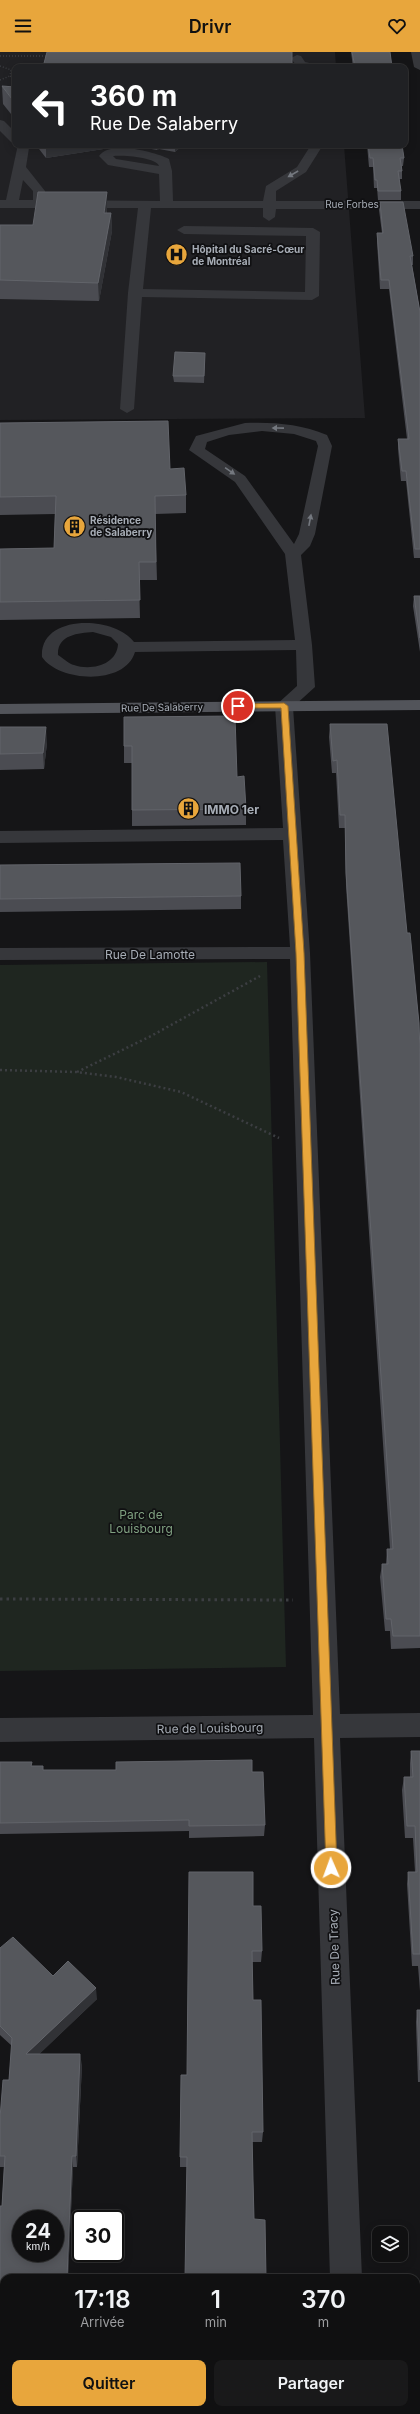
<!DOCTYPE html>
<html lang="fr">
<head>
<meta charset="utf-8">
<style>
	body { margin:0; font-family:Inter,sans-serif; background:#19191a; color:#f1f3f6; height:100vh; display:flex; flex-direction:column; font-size:15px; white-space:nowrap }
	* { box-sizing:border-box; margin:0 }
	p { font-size:13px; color:#9c9d9f }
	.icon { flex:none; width:22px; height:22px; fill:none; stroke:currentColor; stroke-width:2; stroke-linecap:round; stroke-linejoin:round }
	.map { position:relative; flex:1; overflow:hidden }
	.panel { position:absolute; left:0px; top:2222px; width:420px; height:140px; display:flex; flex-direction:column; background:#101011; border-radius:12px 12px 0 0; box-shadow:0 2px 10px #0003,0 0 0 1px #303031 }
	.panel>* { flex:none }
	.top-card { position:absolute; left:12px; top:12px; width:396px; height:84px; border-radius:8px; box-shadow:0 2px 10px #0003,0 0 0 1px #303031; background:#202124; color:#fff; overflow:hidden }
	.tools { position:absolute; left:372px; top:2174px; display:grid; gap:8px }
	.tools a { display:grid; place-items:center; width:36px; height:36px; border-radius:8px; background:#101011; box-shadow:0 2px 10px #0003,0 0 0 1px #303031; font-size:20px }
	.speed { position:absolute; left:12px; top:2158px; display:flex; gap:8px; font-size:20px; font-weight:700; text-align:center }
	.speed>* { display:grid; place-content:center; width:52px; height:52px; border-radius:50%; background:#101011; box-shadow:0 2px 10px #0003,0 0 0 1px #303031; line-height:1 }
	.speed small { font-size:10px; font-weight:400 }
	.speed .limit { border:2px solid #111; border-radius:6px; background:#fff; color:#111 }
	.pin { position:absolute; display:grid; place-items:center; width:34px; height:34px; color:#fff; margin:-17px; border:2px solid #fff; border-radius:50%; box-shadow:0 1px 4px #0007 }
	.me { position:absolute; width:44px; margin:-22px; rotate:358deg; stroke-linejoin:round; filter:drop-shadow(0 0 3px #0008) }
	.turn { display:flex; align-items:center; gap:14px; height:84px; padding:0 12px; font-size:18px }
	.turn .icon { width:52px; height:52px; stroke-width:2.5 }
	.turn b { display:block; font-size:28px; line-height:34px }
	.eta { display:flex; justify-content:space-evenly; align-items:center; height:68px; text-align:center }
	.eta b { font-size:24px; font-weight:600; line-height:28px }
	.action { display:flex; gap:8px; margin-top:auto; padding:8px 12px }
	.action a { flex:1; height:46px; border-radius:8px; background:#e8a63c; color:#111; font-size:16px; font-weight:600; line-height:46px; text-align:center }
	.action a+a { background:#19191a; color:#f1f3f6 }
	header { display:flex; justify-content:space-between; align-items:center; height:52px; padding:0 12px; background:#e8a63c; color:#111; font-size:18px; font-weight:600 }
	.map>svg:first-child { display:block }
	.built { fill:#212124 }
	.green { fill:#1f2620 }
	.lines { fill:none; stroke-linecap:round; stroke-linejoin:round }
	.path-far2 { stroke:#3c3e42; stroke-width:1.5; stroke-dasharray:1 2; stroke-linecap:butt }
	.path-far1 { stroke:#3c3e42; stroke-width:2.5; stroke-dasharray:2 3; stroke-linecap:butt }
	.path { stroke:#3c3e42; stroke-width:3; stroke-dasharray:2.5 4; stroke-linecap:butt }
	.minor { fill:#36373b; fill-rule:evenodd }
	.major { fill:#52545a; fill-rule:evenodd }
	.wall { fill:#4b4c52 }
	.shaded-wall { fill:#313236 }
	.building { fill:#55575c; stroke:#62646a; fill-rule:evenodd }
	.oneway { fill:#74787f }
	.route { fill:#e8a63c; stroke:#976c27 }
	.labels { text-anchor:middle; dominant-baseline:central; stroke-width:3.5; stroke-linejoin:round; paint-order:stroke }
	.far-street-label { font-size:10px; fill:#a7adb6; stroke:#101012 }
	.far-poi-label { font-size:10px; font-weight:bold; fill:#a7adb6; stroke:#101012; text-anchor:start }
	.poi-label { font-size:12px; font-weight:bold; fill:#a7adb6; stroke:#101012; text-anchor:start }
	.street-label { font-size:12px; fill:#a7adb6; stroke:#101012 }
	.park-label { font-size:12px; fill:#7fa080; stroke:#101012 }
</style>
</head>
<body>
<header><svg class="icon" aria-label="menu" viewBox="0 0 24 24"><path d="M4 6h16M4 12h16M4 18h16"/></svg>Drivr<svg class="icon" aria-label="heart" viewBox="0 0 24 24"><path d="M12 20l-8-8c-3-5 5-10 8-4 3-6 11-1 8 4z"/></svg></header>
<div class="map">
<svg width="420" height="2362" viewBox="0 0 420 2362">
	<rect width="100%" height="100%" fill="#151517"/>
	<polygon class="built" points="0,0 335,0 336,15 15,15 15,93 344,93 365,366 0,368"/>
	<polygon class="green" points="267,910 286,1615 0,1619 0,913"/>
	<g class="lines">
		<g class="path-far2">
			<polyline points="0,4 48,4 48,0"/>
			<polyline points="0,14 11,18 10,24 15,26"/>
			<polyline points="0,28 10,24"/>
			<polyline points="241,93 242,95"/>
		</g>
		<g class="path-far1">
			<polyline points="0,1018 76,1020 116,1025 181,1040 279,1086"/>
			<polyline points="77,1020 151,984 260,924"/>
		</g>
		<polyline class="path" points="0,1547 293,1548"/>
		<g class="minor">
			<polygon points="411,0 420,0 420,18 414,15"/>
			<polygon points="297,3 301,4 305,10 318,13 320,15 297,15 291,6"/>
			<polygon points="0,68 4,69 15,80 15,91 11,90 0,79"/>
			<path d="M 15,91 L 27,93 L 29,96 L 26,115 L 45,139 L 45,148 L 160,149 L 159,122 L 108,113 L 99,104 C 110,88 155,100 169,107 L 172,119 L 173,149 L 263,149 L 266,134 L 297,115 L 311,93 L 323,93 L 306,120 L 276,139 L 276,149 L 420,149 L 420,157 L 276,157 L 275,165 L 269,169 L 263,165 L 263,156 L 151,156 L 143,237 L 305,240 L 306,184 L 184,182 L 177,178 L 184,174 L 313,176 L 320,180 L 319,244 L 312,248 L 142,245 L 134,357 L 127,361 L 120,357 L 128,241 L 138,156 L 0,156 L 0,148 L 6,148 L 17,97 ZM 113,104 C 122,103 156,105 159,114 L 116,107 ZM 23,128 L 33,139 L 33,148 L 19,148 Z"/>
			<path d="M 245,371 C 274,370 300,372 327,383 L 332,394 L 315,482 L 310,494 L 301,503 L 312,593 L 315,635 L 293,655 L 310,901 L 340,1662 L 420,1661 L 420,1685 L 340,1686 L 362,2226 L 330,2226 L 314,1686 L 0,1690 L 0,1666 L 313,1663 L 290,907 L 0,908 L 0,896 L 290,895 L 283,788 L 0,791 L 0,779 L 283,776 L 275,654 L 297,634 L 296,598 L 135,600 C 125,634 59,630 42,605 C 39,562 114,563 134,590 L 295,588 L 285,502 L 235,430 L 189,398 L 196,384 ZM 262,379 L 294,382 L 316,389 L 318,394 L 299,482 L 294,492 L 245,424 L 205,397 L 207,390 L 229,383 ZM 93,580 L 111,585 L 118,592 C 117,613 91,619 74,613 C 69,612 63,606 58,603 C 57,583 78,581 93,580 Z"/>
			<rect x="334" y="2358" width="32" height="4"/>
		</g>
		<polygon class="major" points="420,648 420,658 0,662 0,652"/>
	</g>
	<g class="wall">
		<polygon points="351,0 390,0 392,15 353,15"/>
		<polygon points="2,34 15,51 15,67 3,52"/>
		<polygon points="36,93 129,93 46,106"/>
		<polygon points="129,93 183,93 175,100 159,97 157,98"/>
		<polygon points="367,93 402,93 404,106 403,114 402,114 402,127 399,127 401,139 401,148 378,148 377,136 374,136 373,115 369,115"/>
		<polygon points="380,150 413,204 413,213 412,213 420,260 420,506 414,506 406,429 401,429 398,397 398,387 407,387 389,237 380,237 377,190 377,181 382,181 379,158"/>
		<polygon points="107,158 107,161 111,161 112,179 99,249 0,247 0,173 33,173"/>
		<polygon points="205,307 204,331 174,330 173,324"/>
		<polygon points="0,371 170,417 186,443 186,461 155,462 157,528 139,528 140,566 0,568 0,497 54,496 55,462 0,463"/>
		<polygon points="414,544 420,544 420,600 413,554"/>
		<polygon points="124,665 237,725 246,757 246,773 132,774 132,711 124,711"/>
		<polygon points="330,672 407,881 420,1001 420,1596 391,1597 390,1579 385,1579 380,1525 382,1512 386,1512 387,1497 390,1497 346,834 345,776 339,776 336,721 332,721 329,685"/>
		<polygon points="0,675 47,691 44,717 0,718"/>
		<polygon points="0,813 241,844 241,857 0,860"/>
		<polygon points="411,1699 420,1699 420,1939 418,1914 412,1914 407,1832 408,1820 415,1820 413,1786 405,1786 402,1738 404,1725 410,1725 410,1711"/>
		<polygon points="0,1710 33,1714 43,1714 43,1718 252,1720 265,1773 264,1784 189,1786 189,1779 0,1782"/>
		<polygon points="253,1854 262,1899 261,1910 252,1910 253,1948 263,2080 262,2090 252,2090 253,2128 254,2167 266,2226 187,2115 180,2115 180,2105 187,2023"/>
		<polygon points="0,1896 97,1947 39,2002 82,2013 77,2115 73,2115 68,2226 4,2226 60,2358 60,2362 0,2362 2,2154 4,2115 0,2115 0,2066 9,2028 12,1994 0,1983"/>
		<polygon points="417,1958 420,1958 420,2030 418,2030 416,1970"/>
	</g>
	<g class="shaded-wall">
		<polygon points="46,93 129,93 46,106"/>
		<polygon points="157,93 159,93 159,97 157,98"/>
		<polygon points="175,93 183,93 175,100"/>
		<polygon points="107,140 107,158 104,179 104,161"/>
		<polygon points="111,161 112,179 99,249 98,231"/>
		<polygon points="46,675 47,691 44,717 43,701"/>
		<polygon points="96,1936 97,1947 28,2013 26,2002"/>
		<polygon points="80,2002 82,2013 77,2115 76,2104"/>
		<polygon points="72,2104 73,2115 68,2226 67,2226"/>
		<polygon points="59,2358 60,2358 60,2362 58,2362"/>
	</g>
	<g class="building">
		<polygon points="47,0 292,0 292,15 43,15"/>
		<polygon points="352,0 390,0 392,15 355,15"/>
		<polygon points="2,34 15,35 15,51"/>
		<polygon points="368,93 402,93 404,106 400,106 402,119 398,119 401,139 378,139 377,128 375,128 373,106 370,106"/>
		<polygon points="38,140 107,140 104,161 111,161 98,231 0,228 0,173 33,173"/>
		<polygon points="380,150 403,150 413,204 410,204 420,260 420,497 415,497 406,419 402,419 398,387 409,387 389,228 381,228 377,181 383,181"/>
		<polygon points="175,300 205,301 204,324 173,324"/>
		<polygon points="168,369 170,417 184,416 186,443 155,444 156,510 139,510 140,548 0,550 0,497 54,496 56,444 0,445 0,371"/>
		<polygon points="414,544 420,544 420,586"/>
		<polygon points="235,664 237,725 244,724 246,757 132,758 132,694 124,694 124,665"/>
		<polygon points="330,672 387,672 407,881 410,881 419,971 420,1001 420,1584 393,1584 391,1567 386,1567 382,1512 388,1512 387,1497 393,1497 346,821 345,763 340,763 337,708 333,709"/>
		<polygon points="0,675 46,675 43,701 0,702"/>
		<polygon points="240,811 241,844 0,847 0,813"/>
		<polygon points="411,1699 420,1699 420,1902 413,1902 408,1820 417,1820 415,1774 407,1774 404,1725 413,1725"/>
		<polygon points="252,1708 252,1720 263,1720 265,1773 189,1774 189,1768 0,1771 0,1710 32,1710 31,1714 43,1714 43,1718 116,1718 116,1710"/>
		<polygon points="189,1820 253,1820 253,1854 261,1854 262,1899 252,1899 253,1948 261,1948 263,2080 252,2080 253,2128 254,2167 265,2168 266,2226 185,2226 187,2105 180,2105 181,2023 187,2023"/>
		<path d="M 13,1885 L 53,1924 L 68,1909 L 96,1936 L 26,2002 L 80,2002 L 76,2104 L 72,2104 L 67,2226 L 4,2226 L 4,2358 L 59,2358 L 58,2362 L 0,2362 L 0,2154 L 2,2154 L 5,2104 L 0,2104 L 0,2066 L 3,2028 L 9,2028 L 12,1986 L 0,1974 L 0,1896 ZM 21,2167 L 55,2167 L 55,2201 L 21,2201 Z"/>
		<polygon points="417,1958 420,1958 420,2018"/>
		<rect x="183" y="2358" width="84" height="4"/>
	</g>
	<defs><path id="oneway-solid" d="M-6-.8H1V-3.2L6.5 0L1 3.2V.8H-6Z"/></defs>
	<g class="oneway">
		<use href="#oneway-solid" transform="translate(293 122) rotate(150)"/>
		<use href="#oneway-solid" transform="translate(278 376) rotate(-179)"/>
		<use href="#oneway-solid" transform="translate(230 419) rotate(35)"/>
		<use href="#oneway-solid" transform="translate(310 468) rotate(-79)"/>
	</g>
	<polygon class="route" points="284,651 288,654 304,901 337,1816 331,1821 326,1816 296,901 281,656 238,656 234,654 238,652"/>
	<defs>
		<symbol id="hospital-disc" viewBox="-11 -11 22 22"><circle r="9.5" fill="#e8a63c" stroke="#101012"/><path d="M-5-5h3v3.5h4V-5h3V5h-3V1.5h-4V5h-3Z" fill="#111"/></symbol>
		<symbol id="building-disc" viewBox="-11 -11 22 22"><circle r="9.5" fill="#e8a63c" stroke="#101012"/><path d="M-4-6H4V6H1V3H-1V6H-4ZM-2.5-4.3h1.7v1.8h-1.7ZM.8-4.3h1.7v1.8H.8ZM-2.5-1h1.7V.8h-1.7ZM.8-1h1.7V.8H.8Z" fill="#111"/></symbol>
	</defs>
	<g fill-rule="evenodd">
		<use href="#hospital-disc" x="164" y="190" width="25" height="25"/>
		<use href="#building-disc" x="62" y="462" width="25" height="25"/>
		<use href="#building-disc" x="176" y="744" width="25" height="25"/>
	</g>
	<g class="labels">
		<g class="far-street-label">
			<text x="352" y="152">Rue Forbes</text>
			<text transform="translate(162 655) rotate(-1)">Rue De Salaberry</text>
		</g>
		<g class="far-poi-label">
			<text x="192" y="197">Hôpital du Sacré-Cœur<tspan x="192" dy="12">de Montréal</tspan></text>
			<text x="90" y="468">Résidence<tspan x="90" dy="12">de Salaberry</tspan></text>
		</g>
		<g class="poi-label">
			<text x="204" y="757">IMMO 1er</text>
		</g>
		<g class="street-label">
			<text x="150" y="902">Rue De Lamotte</text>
			<text transform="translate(210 1676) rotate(-1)">Rue de Louisbourg</text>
			<text transform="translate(334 1895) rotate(-92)">Rue De Tracy</text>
		</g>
		<g class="park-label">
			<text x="141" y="1462">Parc de<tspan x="141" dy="14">Louisbourg</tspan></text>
		</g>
	</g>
</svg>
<div class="tools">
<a><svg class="icon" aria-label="layers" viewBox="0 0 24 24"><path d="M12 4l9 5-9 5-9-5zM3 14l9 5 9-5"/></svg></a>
</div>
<div class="speed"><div>24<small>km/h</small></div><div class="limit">30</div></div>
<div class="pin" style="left:238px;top:654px;background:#d93025"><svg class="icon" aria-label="arrive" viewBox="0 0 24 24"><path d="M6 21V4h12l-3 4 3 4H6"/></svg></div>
<svg class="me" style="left:331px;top:1816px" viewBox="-20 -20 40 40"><circle r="17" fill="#e8a63c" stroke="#fff" stroke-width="3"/><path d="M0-11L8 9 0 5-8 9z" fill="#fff"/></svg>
<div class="top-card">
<div class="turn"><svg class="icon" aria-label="left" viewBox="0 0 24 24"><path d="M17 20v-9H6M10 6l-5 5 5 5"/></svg><div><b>360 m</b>Rue De Salaberry</div></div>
</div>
<section class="panel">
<div class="eta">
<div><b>17:18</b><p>Arrivée</p></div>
<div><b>1</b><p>min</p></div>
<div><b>370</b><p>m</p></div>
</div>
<div class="action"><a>Quitter</a><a>Partager</a></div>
</section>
</div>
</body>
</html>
